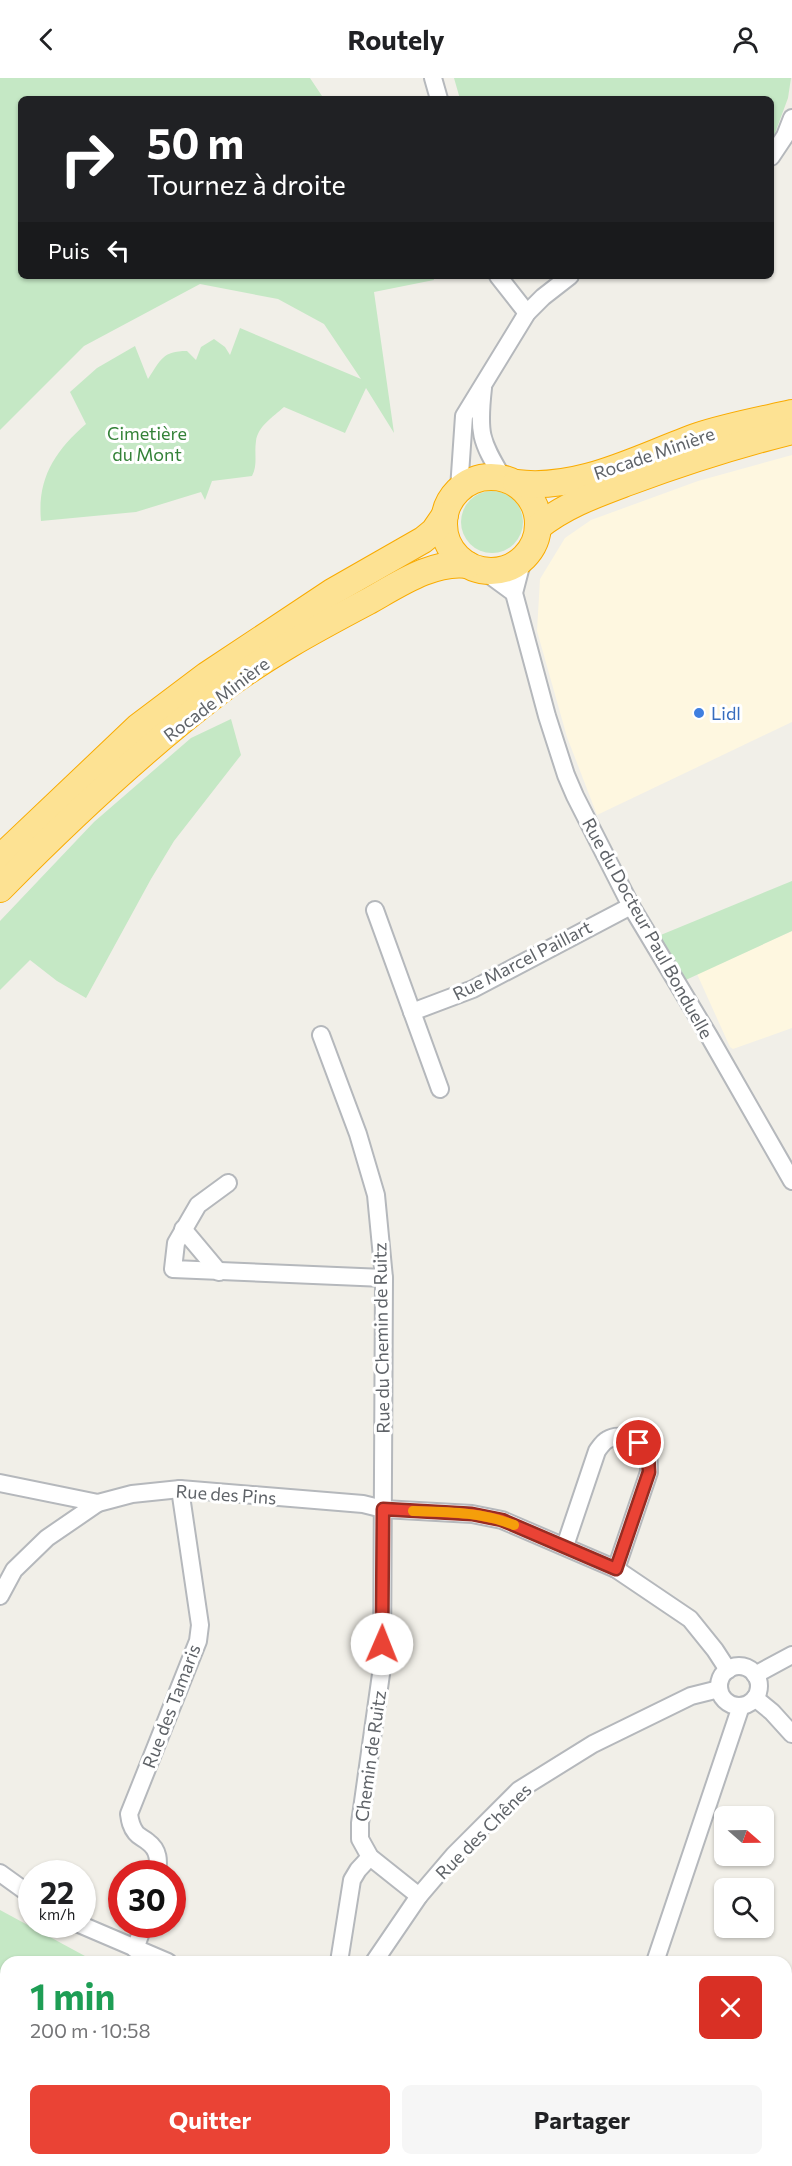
<!DOCTYPE html>
<html lang="fr">
<head>
<meta charset="utf-8">
<style>
	body { margin:0; font-family:Commissioner,sans-serif; background:#f6f6f6; color:#202124; height:100vh; display:flex; flex-direction:column; font-size:22px; white-space:nowrap }
	* { box-sizing:border-box; margin:0 }
	p { font-size:20px; color:#757577 }
	.icon { flex:none; width:33px; height:33px; fill:none; stroke:currentColor; stroke-width:2; stroke-linecap:round; stroke-linejoin:round }
	.map { position:relative; flex:1; overflow:hidden }
	.side { position:absolute; left:0px; top:1878px; width:792px; height:210px; display:flex; flex-direction:column; background:#fff; border-radius:18px 18px 0 0; box-shadow:0 2px 4px #0004 }
	.side>* { flex:none }
	.banner { position:absolute; left:18px; top:18px; width:756px; height:183px; border-radius:9px; box-shadow:0 2px 4px #0004; background:#202124; color:#fff; overflow:hidden }
	.needle { width:39px; rotate:110deg }
	.buttons { position:absolute; left:714px; top:1728px; display:grid; gap:12px }
	.buttons a { display:grid; place-items:center; width:60px; height:60px; border-radius:9px; background:#fff; box-shadow:0 2px 4px #0004; font-size:30px }
	.speed { position:absolute; left:18px; top:1782px; display:flex; gap:12px; font-size:30px; font-weight:700; text-align:center }
	.speed>* { display:grid; place-content:center; width:78px; height:78px; border-radius:50%; background:#fff; box-shadow:0 2px 4px #0004; line-height:1 }
	.speed small { font-size:15px; font-weight:400 }
	.speed .limit { border:9px solid #d22; background:#fff; color:#111 }
	.pin { position:absolute; display:grid; place-items:center; width:51px; height:51px; color:#fff; margin:-26px; border:3px solid #fff; border-radius:50%; box-shadow:0 2px 6px #0007 }
	.me { position:absolute; width:66px; margin:-33px; rotate:1deg; stroke-linejoin:round; filter:drop-shadow(0 0 4px #0008) }
	.turn { display:flex; align-items:center; gap:21px; height:126px; padding:0 30px; font-size:27px }
	.turn .icon { width:78px; height:78px; stroke-width:2.5 }
	.turn b { display:block; font-size:42px; line-height:51px }
	.then { display:flex; align-items:center; height:57px; padding:0 30px; background:#0003; gap:12px; font-size:22px }
	.round { display:grid; place-items:center; flex:none; width:63px; height:63px; border-radius:9px; background:#f6f6f6 }
	.summary { display:flex; align-items:center; justify-content:space-between; height:102px; padding:0 30px }
	h1 { font-size:36px; font-weight:700; line-height:45px; color:#1e9e55 }
	.cta { display:flex; gap:12px; margin-top:auto; padding:12px 30px }
	.cta a { flex:1; height:69px; border-radius:9px; background:#ea4335; color:#fff; font-size:24px; font-weight:700; line-height:69px; text-align:center }
	.cta a+a { background:#f6f6f6; color:#202124 }
	header { display:flex; justify-content:space-between; align-items:center; height:78px; padding:0 30px; background:#fff; font-size:27px; font-weight:700 }
	.map>svg:first-child { display:block }
	.commercial { fill:#fef7e0 }
	.green { fill:#c5e8c5 }
	.lines { fill:none; stroke-linecap:round; stroke-linejoin:round }
	.minor-casing { stroke:#b5b8bc; stroke-width:20 }
	.highway-casing { stroke:#f9ab00; stroke-width:28 }
	.minor { stroke:#fff; stroke-width:16 }
	.highway { stroke:#fde293; stroke-width:26 }
	.route-casing { stroke:#982c22; stroke-width:15 }
	.route { stroke:#ea4335; stroke-width:10 }
	.slow { stroke:#f59e0b; stroke-width:10 }
	.shop-dot { fill:#3f7fe0; stroke:#fff; stroke-width:2 }
	.labels { text-anchor:middle; dominant-baseline:central; stroke-width:6; stroke-linejoin:round; paint-order:stroke }
	.park-label { font-size:18px; fill:#348238; stroke:#fff }
	.street-label { font-size:18px; fill:#5f6368; stroke:#fff }
	.shop-label { font-size:18px; fill:#366cbe; stroke:#fff; text-anchor:start }
</style>
</head>
<body>
<header><svg class="icon" aria-label="back" viewBox="0 0 24 24"><path d="M15 5l-7 7 7 7"/></svg>Routely<svg class="icon" aria-label="person" viewBox="0 0 24 24"><circle cx="12" cy="8" r="4"/><path d="M4 21q1-7 8-7t8 7"/></svg></header>
<div class="map">
<svg width="792" height="2088" viewBox="0 0 792 2088">
	<rect width="100%" height="100%" fill="#f1efe8"/>
	<g class="commercial">
		<polygon points="792,377 792,644 597,737 567,659 537,553 540,501 565,460 591,442 698,403"/>
		<polygon points="792,853 792,950 733,971 730,969 697,896"/>
	</g>
	<g class="green">
		<path d="M 0,0 L 310,0 L 324,21 L 21,21 L 21,198 L 433,198 L 434,202 L 374,214 L 394,355 L 366,310 L 345,355 L 284,329 C 273,339 258,348 256,363 C 254,376 258,386 252,398 L 212,403 L 205,422 L 201,414 L 136,434 L 41,443 C 37,400 55,373 86,346 L 70,314 L 97,290 L 135,268 L 148,301 C 161,282 162,273 187,273 L 196,282 L 201,269 L 214,261 L 225,269 L 230,277 L 240,250 L 361,301 L 324,246 L 278,221 L 200,206 L 84,268 L 0,352 Z"/>
		<polygon points="454,0 791,0 788,20 771,66 771,21 460,21"/>
		<circle cx="492" cy="444" r="31"/>
		<polygon points="231,641 241,677 174,763 151,801 86,920 57,903 30,882 0,912 0,843 94,744 191,660"/>
		<polygon points="792,803 792,853 677,906 651,861"/>
		<polygon points="0,1832 96,1884 6,1884 6,1990 0,1987"/>
	</g>
	<g class="lines">
		<defs>
			<g id="minor">
				<polyline points="433,0 439,21"/>
				<polyline points="771,79 785,58 792,40"/>
				<polyline points="498,198 527,235"/>
				<path d="M 483,310 C 478,355 480,362 503,400"/>
				<polyline points="459,411 464,338 527,235 543,219 570,198"/>
				<polyline points="525,479 520,492 514,515 547,638 566,697 575,718 631,828 709,958 792,1103"/>
				<polyline points="484,493 514,515"/>
				<polyline points="375,832 440,1011"/>
				<polyline points="412,934 473,911 631,828"/>
				<polyline points="321,957 358,1056 376,1117 384,1200 382,1589 360,1745 360,1761 370,1779 419,1818"/>
				<polyline points="228,1105 198,1127 176,1165 173,1191 384,1200"/>
				<polyline points="183,1151 219,1194"/>
				<polyline points="0,1405 98,1425 132,1416 180,1411 363,1426 383,1431 472,1436 502,1442 616,1491 690,1541 715,1572 728,1592"/>
				<path d="M 565,1468 L 597,1373 C 600,1369 603,1364 607,1362 C 621,1353 643,1364 648,1379 C 649,1383 649,1389 649,1394 L 616,1491"/>
				<polyline points="0,1518 14,1492 47,1460 98,1425"/>
				<circle cx="739" cy="1608" r="20"/>
				<polyline points="755,1597 792,1577"/>
				<polyline points="755,1620 772,1634 792,1656"/>
				<polyline points="0,1795 32,1818"/>
				<path d="M 157,1796 C 159,1783 159,1772 148,1764 C 144,1760 139,1759 136,1755 C 131,1749 130,1743 129,1736 L 198,1563 L 200,1547 L 180,1411"/>
				<polyline points="79,1846 168,1884"/>
				<polyline points="135,1871 144,1846"/>
				<polyline points="339,1884 352,1802 358,1792 370,1779"/>
				<polyline points="374,1884 419,1818 454,1777 519,1712 593,1666 691,1618 719,1611"/>
				<polyline points="655,1884 741,1628"/>
				<polyline points="727,2082 745,2088"/>
				<polyline points="88,2088 94,2082"/>
				<polyline points="309,2088 310,2082"/>
				<polyline points="584,2088 586,2082"/>
			</g>
			<g id="highway">
				<circle cx="491" cy="446" r="47"/>
				<path d="M 516,405 C 580,413 639,379 698,358 C 728,348 761,342 792,335"/>
				<path d="M 538,449 C 565,427 597,416 629,404 C 683,384 736,367 792,353"/>
				<polyline points="0,780 138,649 207,597 332,514 423,462 434,453 445,437"/>
				<path d="M 0,811 C 68,742 138,676 216,616 C 262,580 316,551 367,524 C 396,508 433,482 468,487"/>
			</g>
		</defs>
		<use href="#minor" class="minor-casing"/>
		<use href="#highway" class="highway-casing"/>
		<use href="#minor" class="minor"/>
		<use href="#highway" class="highway"/>
	</g>
	<g class="lines">
		<defs>
			<polyline id="route" points="382,1566 383,1431 472,1436 502,1442 616,1491 649,1394 648,1377 639,1365"/>
		</defs>
		<use href="#route" class="route-casing"/>
		<use href="#route" class="route"/>
		<path class="slow" d="M 413,1433 C 447,1434 482,1434 514,1447"/>
	</g>
	<circle class="shop-dot" cx="699" cy="635" r="6"/>
	<g class="labels">
		<g class="park-label">
			<text x="147" y="355">Cimetière<tspan x="147" dy="21">du Mont</tspan></text>
		</g>
		<g class="street-label">
			<text transform="translate(654 375) rotate(-19)">Rocade Minière</text>
			<text transform="translate(216 621) rotate(-37)">Rocade Minière</text>
			<text transform="translate(648 850) rotate(61)">Rue du Docteur Paul Bonduelle</text>
			<text transform="translate(522 882) rotate(-27)">Rue Marcel Paillart</text>
			<text transform="translate(381 1260) rotate(-91)">Rue du Chemin de Ruitz</text>
			<text transform="translate(226 1416) rotate(4)">Rue des Pins</text>
			<text transform="translate(171 1628) rotate(-69)">Rue des Tamaris</text>
			<text transform="translate(370 1678) rotate(-82)">Chemin de Ruitz</text>
			<text transform="translate(483 1753) rotate(-45)">Rue des Chênes</text>
		</g>
		<g class="shop-label">
			<text x="711" y="635">Lidl</text>
		</g>
	</g>
</svg>
<div class="buttons">
<a><svg class="needle" viewBox="-14 -14 28 28"><path d="M0-13l5 13h-10z" fill="#e53935"/><path d="M0 13l5-13h-10z" fill="#757577"/></svg></a>
<a><svg class="icon" aria-label="search" viewBox="0 0 24 24"><circle cx="10" cy="10" r="6"/><path d="M15 15l6 6"/></svg></a>
</div>
<div class="speed"><div>22<small>km/h</small></div><div class="limit">30</div></div>
<div class="pin" style="left:639px;top:1365px;background:#d93025"><svg class="icon" aria-label="arrive" viewBox="0 0 24 24"><path d="M6 21V4h12l-3 4 3 4H6"/></svg></div>
<svg class="me" style="left:382px;top:1566px" viewBox="-20 -20 40 40"><circle r="19" fill="#fff"/><path d="M0-13L10 11 0 6-10 11z" fill="#ea4335"/></svg>
<div class="banner">
<div class="turn"><svg class="icon" aria-label="right" viewBox="0 0 24 24"><path d="M7 20v-9h11M14 6l5 5-5 5"/></svg><div><b>50 m</b>Tournez à droite</div></div>
<div class="then">Puis<svg class="icon" aria-label="left" viewBox="0 0 24 24"><path d="M17 20v-9H6M10 6l-5 5 5 5"/></svg></div>
</div>
<section class="side">
<div class="summary"><div><h1>1 min</h1><p>200 m · 10:58</p></div><a class="round" style="background:#d93025;color:#fff"><svg class="icon" aria-label="close" viewBox="0 0 24 24"><path d="M6 6l12 12M18 6L6 18"/></svg></a></div>
<div class="cta"><a>Quitter</a><a>Partager</a></div>
</section>
</div>
</body>
</html>
